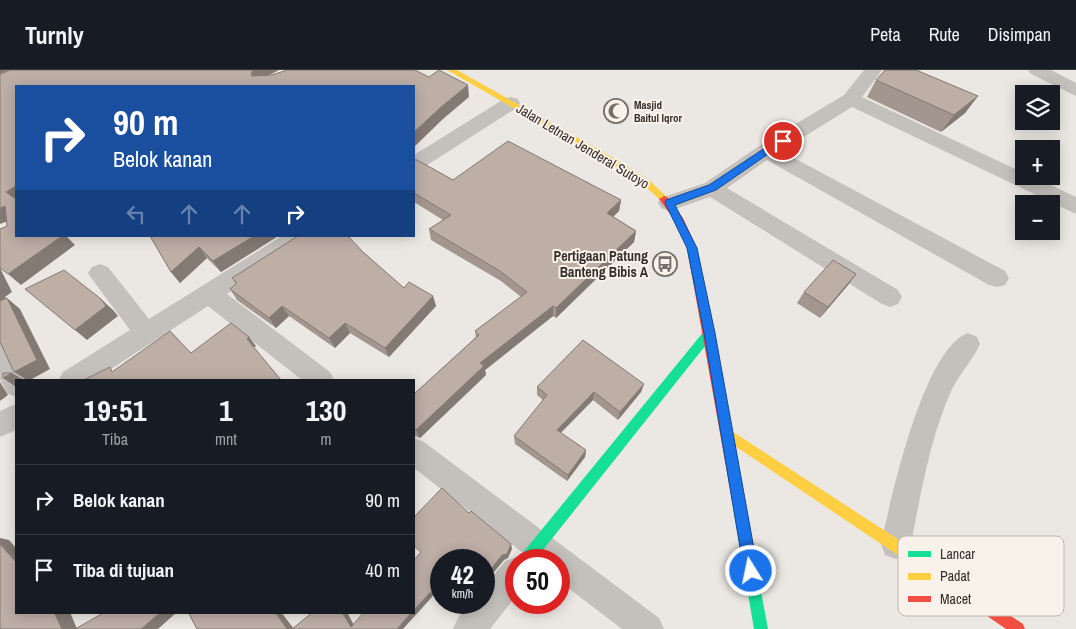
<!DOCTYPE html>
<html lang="id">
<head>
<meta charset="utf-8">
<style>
	body { margin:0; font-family:"Archivo Narrow",sans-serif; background:#20242c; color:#f1f3f6; height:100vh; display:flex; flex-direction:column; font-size:19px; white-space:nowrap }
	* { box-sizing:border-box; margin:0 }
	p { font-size:16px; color:#9ea1a6 }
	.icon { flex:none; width:28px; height:28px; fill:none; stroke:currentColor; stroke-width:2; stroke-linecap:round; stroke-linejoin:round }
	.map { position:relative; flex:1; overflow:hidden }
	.sheet { position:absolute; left:15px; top:309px; width:400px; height:235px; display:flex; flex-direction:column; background:#171b24; border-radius:0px; box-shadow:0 2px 12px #0003 }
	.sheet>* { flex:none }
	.top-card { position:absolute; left:15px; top:15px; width:400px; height:152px; border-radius:0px; box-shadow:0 2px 12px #0003; background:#1a4fa0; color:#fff; overflow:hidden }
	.tools { position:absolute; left:1015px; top:15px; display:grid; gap:10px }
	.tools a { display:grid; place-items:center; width:45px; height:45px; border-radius:0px; background:#171b24; box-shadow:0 2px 12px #0003; font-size:25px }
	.speed { position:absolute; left:430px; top:479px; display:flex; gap:10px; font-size:25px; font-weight:700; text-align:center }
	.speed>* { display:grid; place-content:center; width:65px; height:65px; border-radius:50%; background:#171b24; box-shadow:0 2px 12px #0003; line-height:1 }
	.speed small { font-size:12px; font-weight:400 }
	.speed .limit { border:8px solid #d22; background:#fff; color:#111 }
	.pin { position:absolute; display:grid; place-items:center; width:42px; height:42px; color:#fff; margin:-21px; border:2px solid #fff; border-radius:50%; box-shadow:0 1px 5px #0007 }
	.me { position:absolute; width:55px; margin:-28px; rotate:350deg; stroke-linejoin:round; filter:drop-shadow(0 0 4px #0008) }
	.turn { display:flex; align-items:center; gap:18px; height:105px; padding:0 15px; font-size:22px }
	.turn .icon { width:65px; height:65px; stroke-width:2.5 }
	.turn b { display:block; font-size:35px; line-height:42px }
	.lanes { display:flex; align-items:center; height:48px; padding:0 15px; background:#0003; justify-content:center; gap:25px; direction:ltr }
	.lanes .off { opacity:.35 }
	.eta { display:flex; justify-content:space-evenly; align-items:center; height:85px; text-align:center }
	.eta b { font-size:30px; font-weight:700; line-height:35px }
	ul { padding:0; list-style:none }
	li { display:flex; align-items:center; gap:15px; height:70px; padding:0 15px; border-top:1px solid #363941 }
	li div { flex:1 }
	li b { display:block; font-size:19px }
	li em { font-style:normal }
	header { display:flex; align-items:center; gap:30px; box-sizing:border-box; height:70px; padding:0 25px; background:#171b24; border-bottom:1px solid #363941 }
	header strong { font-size:24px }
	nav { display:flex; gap:28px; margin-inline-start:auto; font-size:18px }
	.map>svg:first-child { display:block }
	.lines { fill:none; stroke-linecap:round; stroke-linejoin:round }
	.street { fill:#c4c0bb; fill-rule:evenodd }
	.fast { fill:#16e098; fill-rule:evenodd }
	.slow { fill:#ffcf43; fill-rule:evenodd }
	.jam { fill:#f24e42; fill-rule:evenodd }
	.wall { fill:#a3968f }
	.shaded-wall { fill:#847a74 }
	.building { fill:#bdaea6; stroke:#847a74 }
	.route { fill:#1a73e8; stroke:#114b97 }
	.labels { text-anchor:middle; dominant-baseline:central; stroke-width:4; stroke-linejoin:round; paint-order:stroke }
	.far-poi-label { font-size:11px; font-weight:bold; fill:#352e29; stroke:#f8f2ea; text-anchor:start }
	.street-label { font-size:14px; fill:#352e29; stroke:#f8f2ea }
	.poi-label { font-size:14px; font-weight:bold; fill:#352e29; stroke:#f8f2ea; text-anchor:end }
	.key { fill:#f8f2ea; stroke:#beb7b0; stroke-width:1 }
	.key-label { font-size:14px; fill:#352e29 }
</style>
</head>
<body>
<header>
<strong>Turnly</strong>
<nav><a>Peta</a><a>Rute</a><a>Disimpan</a></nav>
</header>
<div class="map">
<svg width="1076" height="559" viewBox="0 0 1076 559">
	<rect width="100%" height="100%" fill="#ebe7e2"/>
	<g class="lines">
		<g class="street">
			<polygon points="864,0 882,0 862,27 1024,103 1024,106 1032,106 1076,127 1076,144 852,37 781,81 1005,201 1009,208 1005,215 997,217 989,215 767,90 727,118 898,220 902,227 898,234 890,237 882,234 710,127 669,141 661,138 658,133 661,128 705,113 759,76 844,25"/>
			<polygon points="1028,0 1051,0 1076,13 1076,26 1031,4"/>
			<polygon points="511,27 518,29 520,33 518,37 421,99 414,101 414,85 504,29"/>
			<polygon points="282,166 311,166 308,172 227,224 330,302 334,310 302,310 208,236 94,310 59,310 63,302 130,260 92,209 88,203 92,197 100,194 108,197 149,249"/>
			<path d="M 968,263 L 977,267 L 980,274 C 973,290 960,303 952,319 C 930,368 921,422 911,474 L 907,485 L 896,489 L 885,485 L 881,474 C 891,429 923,279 968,263 Z"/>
			<polygon points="0,272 9,275 27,310 16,310 16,327 7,323 0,309"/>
			<polygon points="16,334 16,360 0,367 0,341"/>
			<polygon points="414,368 424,372 659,548 664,559 622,559 559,511 559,490 532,490 414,398"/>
			<polygon points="516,487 524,490 516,490 516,526 490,559 453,559 458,548 470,532 484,532 484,517 505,491"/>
		</g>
		<g class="fast">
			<polygon points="709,258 713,260 715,263 713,266 535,490 519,490 521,485 705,260"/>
			<polygon points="737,419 742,420 743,425 768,559 754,559 731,425 732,420"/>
		</g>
		<g class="slow">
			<polygon points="447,0 457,0 617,90 650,111 667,127 667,131 661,131 644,115 611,94"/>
			<polygon points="727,358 936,494 938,499 936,504 931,506 926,504 723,368 721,364 723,360"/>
		</g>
		<g class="jam">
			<polygon points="664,126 667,127 683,148 697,178 743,425 742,430 737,431 732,430 731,425 687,178 676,152 659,129"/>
			<polygon points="931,492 1023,554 1025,559 1006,559 926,504 924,499 926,494"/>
		</g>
	</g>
	<g class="wall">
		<polygon points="876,10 978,26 965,43 941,62 867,27"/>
		<polygon points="414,90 453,110 621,130 619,141 613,147 636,161 634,172 556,248 553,246 485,300 486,305 420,368 415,366 414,367 414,324 476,267 475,261 521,227 501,211 431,170 429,159 443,150 414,132"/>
		<polygon points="150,166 278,166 221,202 207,188 180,213 171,202"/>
		<polygon points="363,182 404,218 433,226 436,236 389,287 350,263 335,278 289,246 276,258 237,230 230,219 236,214 232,208"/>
		<polygon points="856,204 848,215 820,248 797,233 804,222"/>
		<polygon points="644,314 641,322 618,350 593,330 561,363 586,380 585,387 567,411 515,374 514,366 543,330 537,325 537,317"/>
	</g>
	<g class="shaded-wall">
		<polygon points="0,0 9,0 0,4"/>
		<polygon points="253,0 279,0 260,10 256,16 251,4"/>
		<polygon points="468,15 469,27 443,49 414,77 414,62 441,37"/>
		<polygon points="978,26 965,43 941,62 954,45"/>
		<polygon points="16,116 16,132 6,122"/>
		<polygon points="621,130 619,141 605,154 607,143"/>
		<polygon points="5,136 16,148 0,154 0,138"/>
		<polygon points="636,161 634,172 556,248 556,238"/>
		<polygon points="62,166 66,166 75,175 21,215 8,204"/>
		<polygon points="254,166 278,166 221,202 213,191"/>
		<polygon points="199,177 207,188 180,213 171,202"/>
		<polygon points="0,198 12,222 5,227 10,235 7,228 20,239 50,299 30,310 27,310 14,302 0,231"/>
		<polygon points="856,204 848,215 820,248 828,237"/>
		<polygon points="433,226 436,236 389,287 385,278"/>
		<polygon points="101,229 113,240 118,246 87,270 75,260"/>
		<polygon points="282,236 289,246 276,258 269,248"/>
		<polygon points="553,236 553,246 485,300 486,305 420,368 416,360 480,293"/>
		<polygon points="345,253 350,263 335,278 329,268"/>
		<polygon points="249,267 256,276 254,278 247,269"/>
		<polygon points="12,303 24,310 16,310 16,317 3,308"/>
		<polygon points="0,312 8,325 0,331"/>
		<polygon points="644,314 641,322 618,350 620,342"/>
		<polygon points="594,322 593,330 556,367 557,360"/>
		<polygon points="586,380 585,387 567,411 568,405"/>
		<polygon points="0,468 9,470 16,478 16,492 0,474"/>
		<polygon points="511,474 512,479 508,488 504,490 484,514 484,508"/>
		<polygon points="441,511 441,517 403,559 397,559 412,542 414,542 414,540"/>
		<polygon points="463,532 467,532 464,536 462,533"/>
		<polygon points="54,542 70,542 77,559 62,559"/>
		<polygon points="161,542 177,542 158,559 141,559"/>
		<polygon points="275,542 281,542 294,559 287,559"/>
		<polygon points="342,542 347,542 356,559 351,557"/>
	</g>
	<g class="building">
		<polygon points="11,0 253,0 251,4 252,6 272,5 287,0 415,0 429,7 439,0 468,15 441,37 414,62 414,16 16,16 16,116 6,122 16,129 16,166 62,166 8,204 0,198 0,159 7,156 5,136 0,138 0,4"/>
		<polygon points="885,0 916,0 978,26 954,45 876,10"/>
		<polygon points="508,71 621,130 607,143 636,161 556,238 553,236 480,293 484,296 416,360 414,359 414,324 479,265 475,261 527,222 500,201 429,159 451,145 414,123 414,90 417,90 453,110"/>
		<polygon points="150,166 254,166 213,191 199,177 171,202"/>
		<polygon points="298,166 348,166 363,182 404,218 409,212 433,226 385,278 345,253 329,268 282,236 269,248 230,219 237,213 232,208"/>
		<polygon points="833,190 856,204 828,237 804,222"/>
		<polygon points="64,200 101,229 106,236 75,260 25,219"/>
		<polygon points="7,228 37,290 14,302 0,272 0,231"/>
		<polygon points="231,253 249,267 247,269 281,310 84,310 110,297 112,302 170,261 191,283"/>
		<polygon points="583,270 644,314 620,342 594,322 557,360 586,380 568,405 514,366 547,325 537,317"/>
		<polygon points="3,303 12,303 3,308"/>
		<polygon points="442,418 469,443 471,441 511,474 507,484 502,485 484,508 484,490 441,490 441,511 414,540 414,490 421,482 414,476 414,447"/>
		<polygon points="0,474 16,492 16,542 54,542 62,559 0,559"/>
		<polygon points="105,542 161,542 141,559 75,559"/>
		<polygon points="188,542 275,542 287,559 197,559"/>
		<polygon points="313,542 342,542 351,557 364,542 412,542 397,559 292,559"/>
	</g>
	<polygon class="route" points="780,68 786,68 787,71 716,120 675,135 697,178 715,263 758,501 756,506 751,508 746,506 744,501 704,263 687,178 665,133 666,130 709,115"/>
	<defs>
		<symbol id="mosque-ring" viewBox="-11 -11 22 22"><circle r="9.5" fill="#f8f2ea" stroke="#756f6a" stroke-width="1.5"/><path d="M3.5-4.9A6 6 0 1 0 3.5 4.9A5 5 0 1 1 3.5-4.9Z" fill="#756f6a"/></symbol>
		<symbol id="bus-ring" viewBox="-11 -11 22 22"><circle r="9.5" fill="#f8f2ea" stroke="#756f6a" stroke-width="1.5"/><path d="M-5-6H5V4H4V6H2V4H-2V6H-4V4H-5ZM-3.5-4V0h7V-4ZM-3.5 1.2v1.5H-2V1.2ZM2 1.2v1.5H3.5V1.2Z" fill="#756f6a"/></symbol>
	</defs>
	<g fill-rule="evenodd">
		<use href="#mosque-ring" x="602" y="27" width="28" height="28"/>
		<use href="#bus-ring" x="651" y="180" width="28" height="28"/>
	</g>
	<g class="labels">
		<g class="far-poi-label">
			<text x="634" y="35">Masjid<tspan x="634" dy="13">Baitul Iqror</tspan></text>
		</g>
		<g class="street-label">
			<text transform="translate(583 76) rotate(31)">Jalan Letnan Jenderal Sutoyo</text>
		</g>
		<g class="poi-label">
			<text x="648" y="186">Pertigaan Patung<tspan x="648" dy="16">Banteng Bibis A</tspan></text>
		</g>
	</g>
	<rect x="898" y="466" width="166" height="80" rx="8" class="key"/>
	<rect x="908" y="481" width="23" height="6" fill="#16e098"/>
	<rect x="908" y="503" width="23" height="7" fill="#ffcf43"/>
	<rect x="908" y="526" width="23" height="6" fill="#f24e42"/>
	<g class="key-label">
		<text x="940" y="489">Lancar</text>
		<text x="940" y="511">Padat</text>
		<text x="940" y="534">Macet</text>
	</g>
</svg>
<div class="tools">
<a><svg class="icon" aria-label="layers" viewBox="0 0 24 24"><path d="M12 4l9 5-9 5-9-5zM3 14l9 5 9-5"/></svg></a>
<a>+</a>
<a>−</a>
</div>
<div class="speed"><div>42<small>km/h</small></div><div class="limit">50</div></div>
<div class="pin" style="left:783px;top:71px;background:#d93025"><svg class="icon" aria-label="arrive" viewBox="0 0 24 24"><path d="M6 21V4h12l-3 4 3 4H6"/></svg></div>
<svg class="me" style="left:751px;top:501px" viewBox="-20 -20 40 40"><circle r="17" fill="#1a73e8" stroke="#fff" stroke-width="3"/><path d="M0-11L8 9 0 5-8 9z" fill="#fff"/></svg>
<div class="top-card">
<div class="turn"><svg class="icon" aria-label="right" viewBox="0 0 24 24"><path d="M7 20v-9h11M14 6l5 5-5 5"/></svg><div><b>90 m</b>Belok kanan</div></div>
<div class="lanes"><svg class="icon off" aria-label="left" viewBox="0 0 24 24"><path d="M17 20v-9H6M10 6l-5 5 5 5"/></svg><svg class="icon off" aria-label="ahead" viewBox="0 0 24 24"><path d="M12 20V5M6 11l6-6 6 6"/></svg><svg class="icon off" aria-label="ahead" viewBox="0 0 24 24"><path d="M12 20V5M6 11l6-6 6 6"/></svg><svg class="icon" aria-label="right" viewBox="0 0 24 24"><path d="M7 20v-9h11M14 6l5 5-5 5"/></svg></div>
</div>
<section class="sheet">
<div class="eta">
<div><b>19:51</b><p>Tiba</p></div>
<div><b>1</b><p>mnt</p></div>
<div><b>130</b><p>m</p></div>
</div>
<ul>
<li><svg class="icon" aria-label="right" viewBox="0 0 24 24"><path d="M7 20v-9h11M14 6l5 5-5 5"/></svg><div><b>Belok kanan</b></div><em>90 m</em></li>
<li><svg class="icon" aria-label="arrive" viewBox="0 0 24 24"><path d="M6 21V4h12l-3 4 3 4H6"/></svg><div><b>Tiba di tujuan</b></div><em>40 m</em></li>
</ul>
</section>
</div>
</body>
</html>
